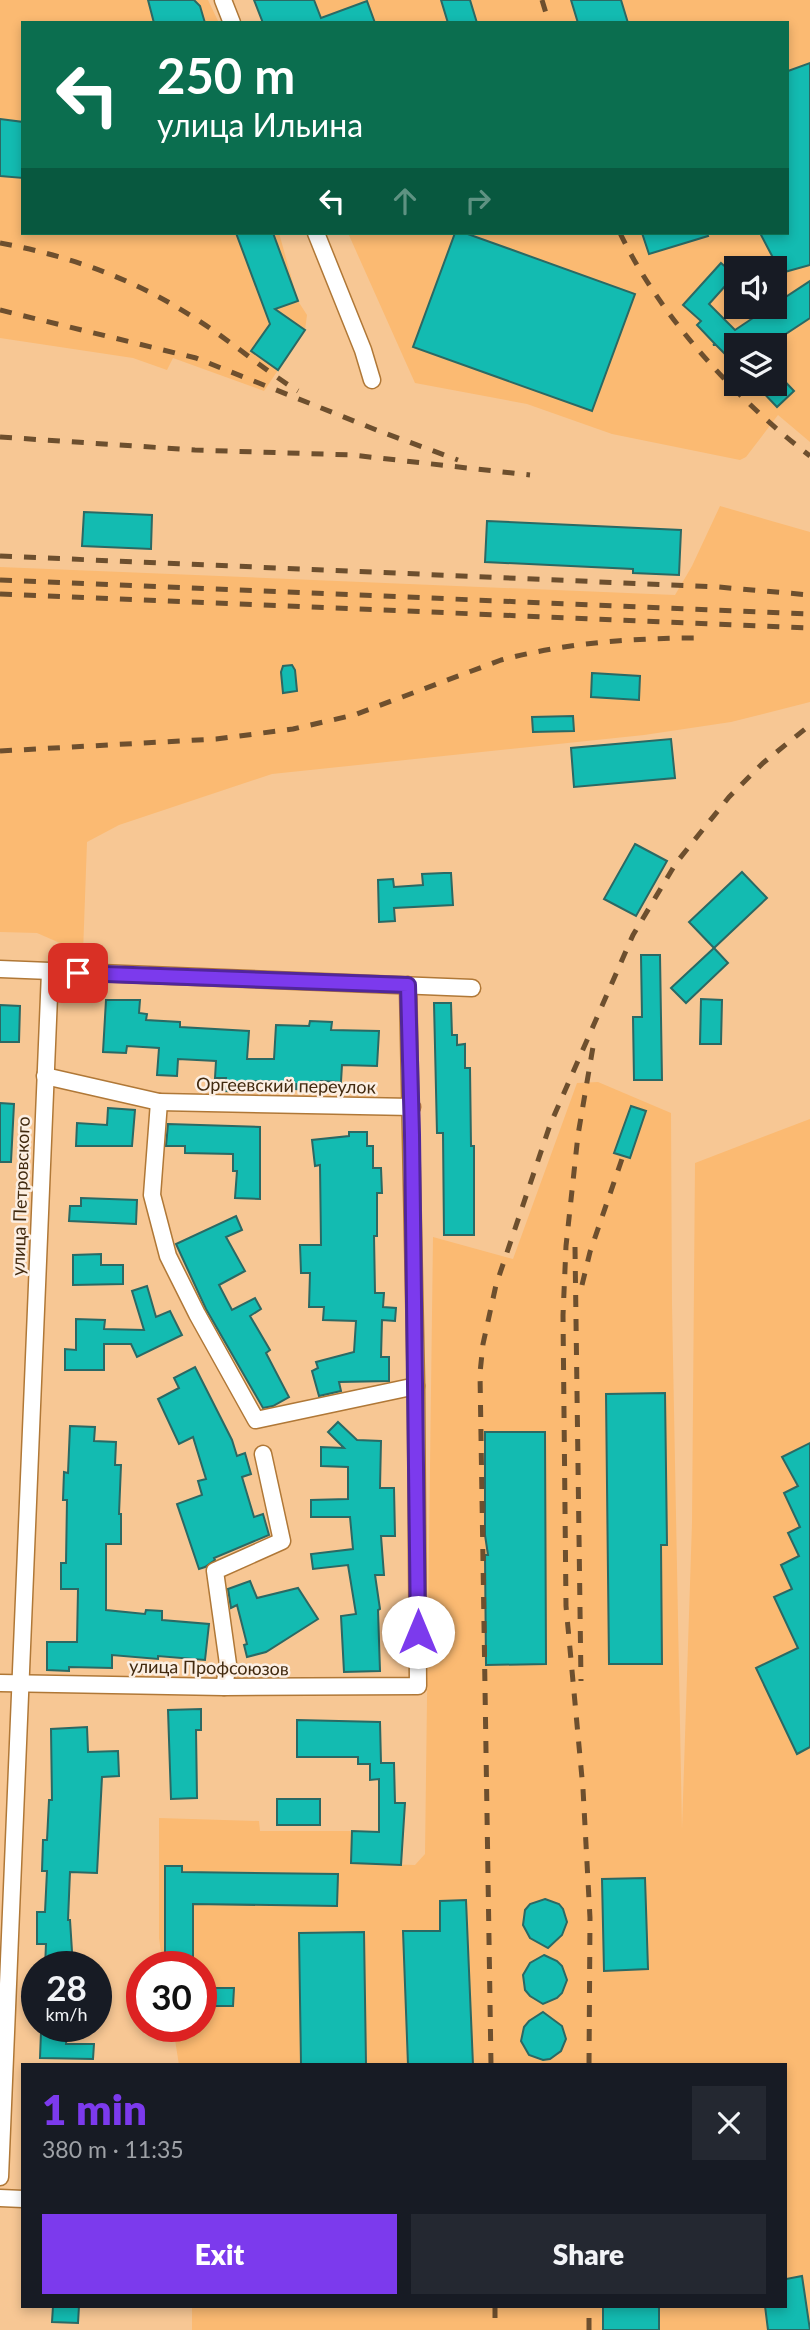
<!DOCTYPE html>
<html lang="en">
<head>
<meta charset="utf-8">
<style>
	body { margin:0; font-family:Lato,sans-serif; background:#242831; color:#f1f3f6; height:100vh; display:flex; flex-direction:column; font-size:26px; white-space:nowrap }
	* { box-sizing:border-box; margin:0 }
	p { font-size:23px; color:#9ea1a6 }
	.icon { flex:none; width:38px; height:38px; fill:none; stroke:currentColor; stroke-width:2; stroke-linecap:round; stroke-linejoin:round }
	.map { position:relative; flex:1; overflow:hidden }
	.drawer { position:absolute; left:21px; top:2063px; width:766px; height:245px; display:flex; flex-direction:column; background:#171b24; border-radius:0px; box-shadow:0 4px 10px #0003 }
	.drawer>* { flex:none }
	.hud { position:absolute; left:21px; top:21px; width:768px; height:214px; border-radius:0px; box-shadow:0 4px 10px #0003; background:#0b6e4f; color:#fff; overflow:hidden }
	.buttons { position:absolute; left:724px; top:256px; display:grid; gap:14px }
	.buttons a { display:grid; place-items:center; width:63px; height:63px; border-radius:0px; background:#171b24; box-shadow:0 4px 10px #0003; font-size:35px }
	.speed { position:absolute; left:21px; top:1951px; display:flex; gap:14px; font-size:35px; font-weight:700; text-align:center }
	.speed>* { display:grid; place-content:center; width:91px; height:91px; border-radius:50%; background:#171b24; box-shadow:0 4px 10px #0003; line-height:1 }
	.speed small { font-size:18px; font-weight:400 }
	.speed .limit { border:10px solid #d22; background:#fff; color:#111 }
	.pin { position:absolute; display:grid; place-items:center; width:60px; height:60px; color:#fff; margin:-30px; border-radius:14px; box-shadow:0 4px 10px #0006 }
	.me { position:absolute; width:77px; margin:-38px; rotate:0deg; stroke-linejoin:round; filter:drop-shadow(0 0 5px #0008) }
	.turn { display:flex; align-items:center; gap:24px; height:147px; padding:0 21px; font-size:32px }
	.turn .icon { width:91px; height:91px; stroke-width:2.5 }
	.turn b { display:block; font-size:49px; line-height:60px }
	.lanes { display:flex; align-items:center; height:66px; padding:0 21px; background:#0003; justify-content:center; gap:35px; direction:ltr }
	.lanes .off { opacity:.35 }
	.round { display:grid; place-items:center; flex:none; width:74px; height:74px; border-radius:0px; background:#242831 }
	.summary { display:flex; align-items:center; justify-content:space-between; height:119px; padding:0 21px }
	h1 { font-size:42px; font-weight:800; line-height:52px; color:#7c3aed }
	.button { display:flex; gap:14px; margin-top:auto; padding:14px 21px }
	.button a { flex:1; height:80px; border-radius:0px; background:#7c3aed; color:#fff; font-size:28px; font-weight:800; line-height:80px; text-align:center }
	.button a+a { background:#242831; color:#f1f3f6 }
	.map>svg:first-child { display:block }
	.built { fill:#fbba72; fill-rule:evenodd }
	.building { fill:#13bbb1; stroke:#2b6964; stroke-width:2 }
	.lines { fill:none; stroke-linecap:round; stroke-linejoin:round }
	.street-casing { stroke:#b07837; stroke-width:19 }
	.street { stroke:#fff; stroke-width:16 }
	.rail { stroke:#6d4f2e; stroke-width:5; stroke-dasharray:12 12; stroke-linecap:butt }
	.route-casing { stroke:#51269a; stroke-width:18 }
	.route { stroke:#7c3aed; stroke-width:12 }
	.labels { text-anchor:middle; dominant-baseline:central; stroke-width:5; stroke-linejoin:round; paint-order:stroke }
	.street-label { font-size:18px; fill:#422a0f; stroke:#fcefe3 }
</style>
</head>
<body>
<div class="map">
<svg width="810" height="2330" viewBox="0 0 810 2330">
	<rect width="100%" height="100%" fill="#f7c794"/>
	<g class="built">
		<polygon points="0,0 208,0 219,23 23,23 23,233 279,233 298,301 307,315 305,330 264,391 173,358 167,370 133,358 0,338"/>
		<path d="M 254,0 L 810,0 L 810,442 L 778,415 L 746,457 L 740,460 L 612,434 L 527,404 L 415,383 L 348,233 L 788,233 L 788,23 L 263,23 ZM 737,268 L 775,268 L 775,306 L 737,306 ZM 737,345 L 775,345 L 775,383 L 737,383 Z"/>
		<polygon points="720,506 810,532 810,702 731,722 644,735 272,774 119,825 87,842 83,953 37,933 0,932 0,567 675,595 692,566"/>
		<polygon points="598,1082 671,1113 672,1305 682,1829 692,1523 695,1163 810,1119 810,2330 192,2330 192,2306 786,2306 786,2065 179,2065 173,2027 201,2026 201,1967 163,1967 159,1938 159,1818 259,1821 260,1831 352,1831 352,1863 415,1865 425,1854 433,1237 513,1259 577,1083"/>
	</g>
	<g class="building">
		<polygon points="148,0 194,0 200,6 205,23 154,23"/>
		<polygon points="254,0 314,0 321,18 367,1 375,23 263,23"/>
		<polygon points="441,0 470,0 477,23 448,23"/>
		<polygon points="571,0 621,0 628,23 578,23"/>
		<polygon points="810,63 810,265 781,273 760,233 788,233 788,71"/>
		<polygon points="0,119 23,122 23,178 0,176"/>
		<polygon points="236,233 273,233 298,301 275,309 305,330 278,370 251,351 270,324"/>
		<polygon points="455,233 465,233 635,294 592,411 413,347"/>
		<polygon points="642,233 707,233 708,236 649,254"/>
		<polygon points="721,263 735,275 709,304 735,330 771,306 775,306 775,304 810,281 810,318 769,345 737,345 737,366 716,345 713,345 715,344 697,325 701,321 683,305"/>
		<polygon points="775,371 794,391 777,407 754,383 775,383"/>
		<polygon points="84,512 152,515 151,549 82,546"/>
		<polygon points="487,521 681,530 679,575 633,573 633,569 485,562"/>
		<polygon points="292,665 295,670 297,691 283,693 281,672 283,666"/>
		<polygon points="592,673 640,676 639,700 591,697"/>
		<polygon points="573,716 574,731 533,732 532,717"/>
		<polygon points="671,739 675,778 574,787 571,748"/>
		<polygon points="635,844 667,861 636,916 604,899"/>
		<polygon points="742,872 767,898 714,948 689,922"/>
		<polygon points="444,873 451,873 453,905 394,908 395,921 379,922 378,880 393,879 394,887 423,885 422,874"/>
		<polygon points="714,948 728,963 686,1003 671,988"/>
		<polygon points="641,955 660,955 662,1080 634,1080 633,1017 642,1017"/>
		<polygon points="701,999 722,1000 721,1044 700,1044"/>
		<polygon points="106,1000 140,1000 139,1013 147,1014 146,1020 180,1022 180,1027 249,1031 247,1059 274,1059 276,1025 309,1026 310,1021 332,1022 331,1030 379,1031 377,1066 342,1065 341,1082 321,1081 320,1092 296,1089 296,1084 274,1084 274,1081 246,1081 245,1092 225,1091 226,1078 215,1078 216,1061 178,1059 177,1076 157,1075 159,1048 127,1046 126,1053 103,1052"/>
		<polygon points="434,1003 451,1003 452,1035 457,1035 457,1045 465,1044 465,1068 470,1068 471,1146 474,1146 474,1235 444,1235 443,1133 437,1133"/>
		<polygon points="0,1005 20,1006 19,1042 0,1042"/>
		<polygon points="0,1103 14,1104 11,1162 0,1162"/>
		<polygon points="631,1106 646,1111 630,1158 614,1153"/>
		<polygon points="108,1108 135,1110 132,1146 76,1146 77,1123 107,1125"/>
		<polygon points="168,1124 260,1127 260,1199 235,1198 237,1171 233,1171 233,1154 185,1153 185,1146 166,1146"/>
		<polygon points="349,1132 367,1132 367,1146 373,1146 373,1168 381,1168 382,1193 377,1193 377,1236 374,1236 375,1293 384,1293 383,1307 396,1308 395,1321 382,1320 381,1357 389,1357 389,1381 339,1382 341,1391 319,1396 312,1371 318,1368 316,1362 354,1352 356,1321 323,1320 324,1307 309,1307 310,1273 301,1273 300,1245 321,1245 320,1165 315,1166 312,1140 349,1136"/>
		<polygon points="81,1198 137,1200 136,1224 69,1221 70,1206 81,1206"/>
		<polygon points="236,1216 242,1230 226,1237 245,1271 219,1285 232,1310 255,1298 261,1309 250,1316 270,1350 266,1353 289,1397 273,1406 263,1408 206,1309 176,1244"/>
		<polygon points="101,1254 101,1265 123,1265 123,1284 73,1285 73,1255"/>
		<polygon points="147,1286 156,1317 170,1311 182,1335 137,1357 131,1344 104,1344 104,1370 65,1370 65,1349 76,1350 76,1319 105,1320 104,1329 144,1330 132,1291"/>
		<polygon points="195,1367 232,1440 237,1456 245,1453 251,1474 242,1477 254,1517 263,1514 269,1535 214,1558 215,1560 205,1567 199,1569 177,1504 202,1495 198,1481 206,1479 193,1437 179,1444 158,1399 179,1388 174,1378"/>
		<polygon points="665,1393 667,1545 661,1545 662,1664 609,1664 606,1394"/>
		<polygon points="338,1422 357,1440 381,1441 380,1488 394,1488 395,1536 381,1536 384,1575 375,1575 380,1609 378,1610 380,1671 344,1672 341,1616 356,1614 348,1565 313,1569 311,1554 353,1549 350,1517 311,1517 311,1500 348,1499 348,1467 321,1466 321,1447 344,1448 328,1432"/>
		<polygon points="70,1426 95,1427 94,1441 116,1442 115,1465 121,1465 119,1514 121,1514 121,1544 106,1544 106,1610 145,1614 146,1610 162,1611 162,1620 209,1624 205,1660 158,1656 158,1659 112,1655 112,1668 69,1667 69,1671 47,1670 47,1642 77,1642 78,1589 61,1589 61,1563 66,1563 67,1500 63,1500 64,1472 68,1473"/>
		<polygon points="485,1432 545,1432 546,1664 486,1665 485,1555 488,1555 485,1535"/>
		<polygon points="810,1443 810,1747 797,1754 756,1668 798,1648 774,1597 792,1589 781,1565 799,1556 788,1533 800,1527 784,1493 798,1486 782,1457"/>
		<polygon points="250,1581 257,1598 298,1588 318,1619 266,1652 247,1657 244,1645 247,1644 237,1605 231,1608 228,1589"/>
		<polygon points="201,1709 201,1730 196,1730 197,1798 171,1799 168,1710"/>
		<polygon points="297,1720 380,1722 381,1763 394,1763 395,1803 405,1803 401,1865 351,1863 352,1831 379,1832 379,1779 370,1780 370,1764 358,1764 358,1757 297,1757"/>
		<polygon points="87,1727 88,1752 118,1751 119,1776 102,1777 97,1873 70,1872 68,1920 70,1920 73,1967 45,1967 46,1944 37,1944 37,1912 45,1912 47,1871 42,1871 43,1840 47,1840 49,1800 52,1800 51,1729"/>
		<rect x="277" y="1799" width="43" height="26"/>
		<polygon points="165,1866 182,1866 182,1872 338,1874 337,1906 193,1904 193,1959 165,1959"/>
		<polygon points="645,1878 648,1969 604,1971 602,1879"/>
		<polygon points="545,1899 559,1904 563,1909 567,1922 562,1935 548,1948 530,1938 523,1925 525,1910 530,1904"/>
		<polygon points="466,1900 473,2065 408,2065 403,1931 440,1931 440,1901"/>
		<polygon points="364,1932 366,2065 301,2065 299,1933"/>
		<polygon points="544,1955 557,1961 562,1966 567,1980 562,1993 557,1998 543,2004 530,1996 525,1990 523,1975 530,1963"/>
		<polygon points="201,1988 234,1988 233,2006 201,2006"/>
		<polygon points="543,2012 562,2026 566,2039 561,2051 550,2059 543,2060 529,2055 521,2041 524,2027 529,2021"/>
		<polygon points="41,2032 67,2033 66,2044 94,2044 93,2059 40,2058"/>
		<polygon points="802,2276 810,2330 768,2330 765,2306 786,2306 786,2279"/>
		<polygon points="53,2306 79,2306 78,2323 52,2322"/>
		<rect x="603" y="2306" width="56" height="24"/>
	</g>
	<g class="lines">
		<defs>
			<g id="street">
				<polyline points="223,0 232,23"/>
				<polyline points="316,233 363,350 372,380"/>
				<polyline points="0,969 472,988"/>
				<polyline points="45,1076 159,1102 152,1195 168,1256 197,1314 256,1420 416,1386"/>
				<polyline points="159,1102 412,1107"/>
				<polyline points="0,1683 224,1687 418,1686 416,1386 408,985"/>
				<polyline points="224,1687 228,1664 215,1571 282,1541 263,1454"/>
				<polyline points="0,2177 50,972"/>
				<polyline points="0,2198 23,2199"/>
			</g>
		</defs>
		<use href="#street" class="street-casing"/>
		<use href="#street" class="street"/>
		<g class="rail">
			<polyline points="542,0 549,23"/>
			<path d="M 620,233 C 660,317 736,399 810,456"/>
			<path d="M 0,243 C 70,256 134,279 193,317 C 230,340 262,369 298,391"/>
			<polyline points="0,310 196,358 379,431 458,460"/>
			<polyline points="0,437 195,450 352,455 530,475"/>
			<polyline points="0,556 718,587 810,595"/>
			<polyline points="0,580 810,614"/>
			<polyline points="0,594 810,628"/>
			<path d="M 0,751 L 216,739 L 293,729 L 354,715 L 501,660 C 566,643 631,638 697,638"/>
			<polyline points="575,1247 581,1681"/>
			<polyline points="582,1285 590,1252 623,1156"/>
			<polyline points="491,2065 480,1373 483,1344 496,1285 550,1125 633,935 676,863 729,797 763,763 810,725"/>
			<polyline points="589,2065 590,1918 583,1789 566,1606 563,1315 566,1246 578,1135 594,1041"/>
			<polyline points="495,2306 495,2330"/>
			<polyline points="589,2330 589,2306"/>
		</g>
	</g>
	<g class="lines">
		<defs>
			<polyline id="route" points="78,973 408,985 412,1135 418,1632"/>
		</defs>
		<use href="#route" class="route-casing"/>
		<use href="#route" class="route"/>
	</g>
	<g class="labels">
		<g class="street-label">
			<text transform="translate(286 1085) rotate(1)">Оргеевский переулок</text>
			<text transform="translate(20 1196) rotate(-88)">улица Петровского</text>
			<text transform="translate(209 1667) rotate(1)">улица Профсоюзов</text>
		</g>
	</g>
</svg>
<div class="buttons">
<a><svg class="icon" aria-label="sound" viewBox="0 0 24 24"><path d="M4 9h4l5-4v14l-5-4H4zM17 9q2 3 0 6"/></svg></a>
<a><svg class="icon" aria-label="layers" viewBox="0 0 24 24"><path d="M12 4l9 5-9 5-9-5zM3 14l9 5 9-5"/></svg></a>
</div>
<div class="speed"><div>28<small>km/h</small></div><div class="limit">30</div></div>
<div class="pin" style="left:78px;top:973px;background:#d93025"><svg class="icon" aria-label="arrive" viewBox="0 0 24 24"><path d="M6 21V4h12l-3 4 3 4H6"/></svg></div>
<svg class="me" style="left:418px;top:1632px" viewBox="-20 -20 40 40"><circle r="19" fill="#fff"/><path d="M0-13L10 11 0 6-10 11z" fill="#7c3aed"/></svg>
<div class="hud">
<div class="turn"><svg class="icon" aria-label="left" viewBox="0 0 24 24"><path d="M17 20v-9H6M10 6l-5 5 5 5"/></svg><div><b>250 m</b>улица Ильина</div></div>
<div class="lanes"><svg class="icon" aria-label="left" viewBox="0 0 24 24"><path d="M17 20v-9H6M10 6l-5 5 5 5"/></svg><svg class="icon off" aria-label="ahead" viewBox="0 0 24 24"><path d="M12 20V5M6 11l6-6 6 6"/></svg><svg class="icon off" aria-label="right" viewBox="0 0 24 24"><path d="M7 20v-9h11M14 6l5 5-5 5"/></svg></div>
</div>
<section class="drawer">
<div class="summary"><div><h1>1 min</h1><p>380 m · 11:35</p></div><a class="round"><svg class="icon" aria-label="close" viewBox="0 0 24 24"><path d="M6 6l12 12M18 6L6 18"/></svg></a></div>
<div class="button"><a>Exit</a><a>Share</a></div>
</section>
</div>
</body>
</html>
